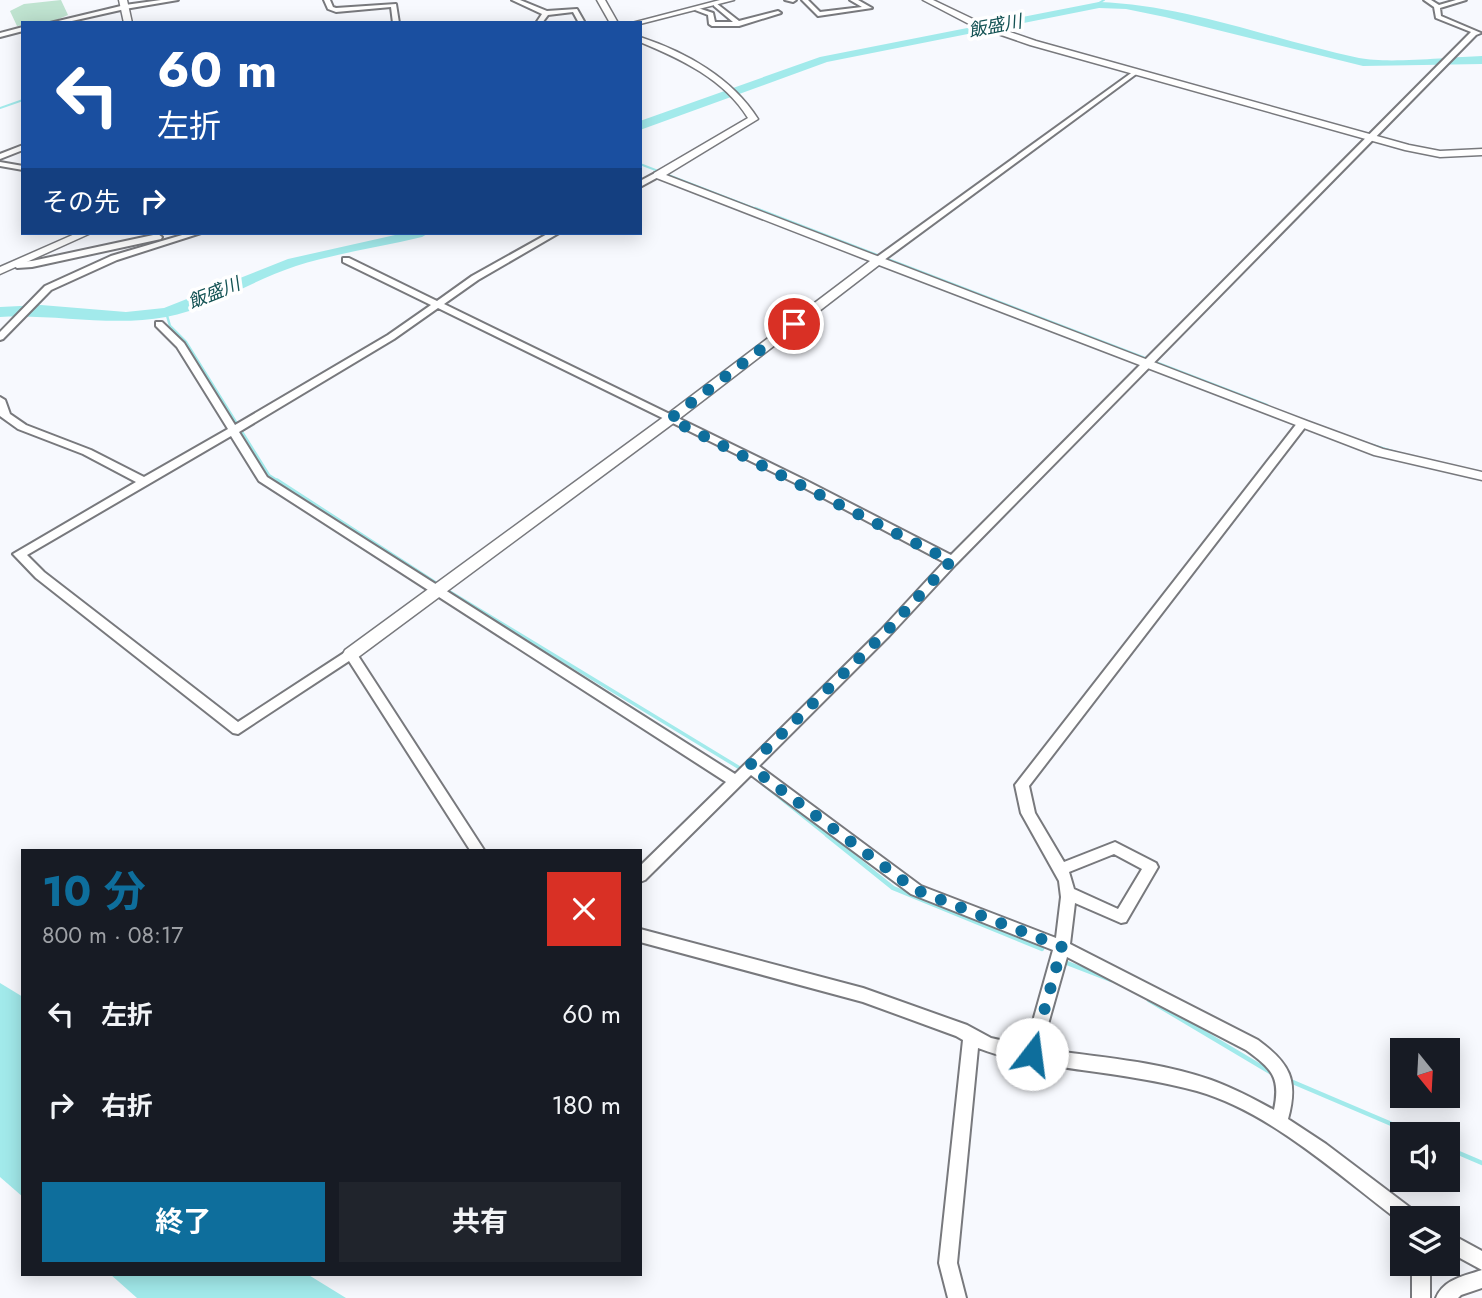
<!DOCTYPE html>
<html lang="ja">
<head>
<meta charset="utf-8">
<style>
	body { margin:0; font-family:Jost,"Noto Sans JP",sans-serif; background:#20242c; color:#f1f3f6; height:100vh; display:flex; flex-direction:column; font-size:26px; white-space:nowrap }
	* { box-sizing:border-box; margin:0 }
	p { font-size:23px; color:#9ea1a6 }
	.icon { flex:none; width:38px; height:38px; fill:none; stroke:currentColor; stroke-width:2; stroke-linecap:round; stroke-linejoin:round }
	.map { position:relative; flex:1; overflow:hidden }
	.drawer { position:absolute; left:21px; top:849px; width:621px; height:427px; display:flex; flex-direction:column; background:#171b24; border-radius:0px; box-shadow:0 4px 18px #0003 }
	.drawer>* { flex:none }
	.banner { position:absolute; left:21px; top:21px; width:621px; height:214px; border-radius:0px; box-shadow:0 4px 18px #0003; background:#1a4fa0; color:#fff; overflow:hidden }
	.needle { width:46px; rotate:162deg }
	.fabs { position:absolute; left:1390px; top:1038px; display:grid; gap:14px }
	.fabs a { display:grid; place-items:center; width:70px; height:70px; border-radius:0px; background:#171b24; box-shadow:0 4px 18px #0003; font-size:35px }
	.pin { position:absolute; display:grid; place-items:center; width:60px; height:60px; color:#fff; margin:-30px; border:4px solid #fff; border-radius:50%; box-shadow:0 2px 7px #0007 }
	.me { position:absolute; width:77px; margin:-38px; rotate:15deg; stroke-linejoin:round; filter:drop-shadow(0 0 5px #0008) }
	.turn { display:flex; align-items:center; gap:24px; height:147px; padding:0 21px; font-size:32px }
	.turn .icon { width:91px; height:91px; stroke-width:2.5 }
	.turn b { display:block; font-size:49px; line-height:60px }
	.then { display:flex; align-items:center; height:66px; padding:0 21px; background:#0003; gap:14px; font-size:26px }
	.round { display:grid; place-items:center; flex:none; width:74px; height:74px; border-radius:0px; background:#20242c }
	.summary { display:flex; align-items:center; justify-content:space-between; height:119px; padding:0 21px }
	h1 { font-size:42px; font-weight:700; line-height:52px; color:#0e6e9c }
	.cta { display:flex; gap:14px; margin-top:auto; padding:14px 21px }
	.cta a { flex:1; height:80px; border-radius:0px; background:#0e6e9c; color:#fff; font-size:28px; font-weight:700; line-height:80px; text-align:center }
	.cta a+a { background:#20242c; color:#f1f3f6 }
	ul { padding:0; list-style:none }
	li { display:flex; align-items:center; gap:21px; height:91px; padding:0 21px }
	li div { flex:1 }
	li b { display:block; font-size:26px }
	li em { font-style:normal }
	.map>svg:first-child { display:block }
	.green { fill:#bfe3d0 }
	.water { fill:#a2eaeb }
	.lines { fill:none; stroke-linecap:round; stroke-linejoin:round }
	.stream-far3 { stroke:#a2eaeb; stroke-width:2 }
	.stream-far2 { stroke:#a2eaeb; stroke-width:2.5 }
	.stream-far1 { stroke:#a2eaeb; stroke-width:3.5 }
	.stream { stroke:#a2eaeb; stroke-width:4.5 }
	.river { fill:#a2eaeb; fill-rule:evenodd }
	.minor-casing { stroke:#78797d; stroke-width:4 }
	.tertiary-casing { stroke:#78797d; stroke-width:3 }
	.minor { fill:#fff; fill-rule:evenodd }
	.tertiary { fill:#fff; fill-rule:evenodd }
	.route { stroke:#0e6e9c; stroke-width:12; stroke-dasharray:0 21.6 }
	.labels { text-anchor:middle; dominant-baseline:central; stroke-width:7; stroke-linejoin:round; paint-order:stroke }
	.far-water-label { font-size:18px; font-style:italic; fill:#135253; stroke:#fff }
</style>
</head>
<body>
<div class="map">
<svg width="1482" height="1298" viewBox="0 0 1482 1298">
	<rect width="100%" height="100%" fill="#f7f9fe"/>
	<polygon class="green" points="61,0 68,15 54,21 17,26 10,11 24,4"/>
	<g class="water">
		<polygon points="0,983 23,997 23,1197 0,1177"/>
		<polygon points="110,1274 307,1274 346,1298 137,1298"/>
	</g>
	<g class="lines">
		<g class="stream-far3">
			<polyline points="1094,6 1104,0"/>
			<polyline points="0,108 23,100"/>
			<polyline points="640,164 759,210"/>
		</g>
		<g class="stream-far2">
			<polyline points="755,208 1267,405"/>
			<polyline points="166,312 170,326 186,342 269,475 280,482"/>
			<polyline points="1372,445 1402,454"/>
		</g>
		<g class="stream-far1">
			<polyline points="277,480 439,585"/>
			<polyline points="445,589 743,770"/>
			<polyline points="764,785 829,837"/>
		</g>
		<g class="stream">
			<polyline points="827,835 893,888 1042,949"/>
			<polyline points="1067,963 1111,980"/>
			<polyline points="1149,1000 1275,1075"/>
			<polyline points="1288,1080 1415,1134"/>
			<polyline points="1447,1148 1482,1163"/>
		</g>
		<g class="river">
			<path d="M 1099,2 C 1187,5 1273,40 1359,58 C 1389,64 1449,57 1482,56 L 1482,64 L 1363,66 L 1165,17 L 1126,9 L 1099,8 L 827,62 L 640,130 L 640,121 L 820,57 Z"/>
			<path d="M 404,233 L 429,233 L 422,237 C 381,247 337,253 296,266 C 253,280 209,309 166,317 C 112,327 55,314 0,317 L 0,307 L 41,305 L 126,312 L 164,308 L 288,259 Z"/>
		</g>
		<defs>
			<g id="minor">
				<polygon points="161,0 178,0 125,9 63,23 50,23 125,5"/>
				<polygon points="324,0 330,0 333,7 336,8 396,4 399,23 393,23 391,7 336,12 328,9"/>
				<polygon points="512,0 520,0 547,11 577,9 585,23 579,23 573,12 548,15 542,23 536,23 542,14"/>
				<polygon points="785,0 796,0 793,2"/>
				<polygon points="802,0 808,0 820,12 862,7 850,0 858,0 872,8 818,16"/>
				<path d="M 1424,0 L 1431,0 L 1439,5 L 1456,0 L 1466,0 L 1440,8 L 1441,16 L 1481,33 L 1476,35 L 956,564 L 889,636 L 759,766 L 921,886 L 1056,938 L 1061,897 L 1059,881 L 1021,813 L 1015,785 L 1298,422 L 1306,422 L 1306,426 L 1029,786 L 1035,813 L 1064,862 L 1115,842 L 1156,863 L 1158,867 L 1126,922 L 1121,923 L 1075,903 L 1070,944 L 1258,1040 C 1289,1063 1299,1079 1288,1119 L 1326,1144 L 1416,1212 L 1419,1218 L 1402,1218 L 1402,1223 C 1341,1177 1271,1112 1197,1091 C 1160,1081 1120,1075 1082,1070 C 1047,1065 1011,1061 978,1048 L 957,1263 L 966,1298 L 948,1298 L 939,1263 L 963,1040 L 956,1036 L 863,1002 L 640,942 L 640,929 L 863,988 L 967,1025 L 991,1038 L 1026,1046 L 1053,950 L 911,894 L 751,775 L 645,880 L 640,882 L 640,866 L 726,782 L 259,481 L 231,436 L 27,555 L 44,572 L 238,722 L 347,651 L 355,651 L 484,850 L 470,850 L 349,661 L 238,734 L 233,733 L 36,578 L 13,554 L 136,482 L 83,454 L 18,429 L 0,416 L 0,397 L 5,400 L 10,414 L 26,425 L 91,450 L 144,477 L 228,429 L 177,347 L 156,326 L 156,322 L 162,322 L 184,343 L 235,425 L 388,335 L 431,305 L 343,262 L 343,258 L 349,258 L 437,301 L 472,276 L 549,233 L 559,233 L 478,280 L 444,304 L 807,481 L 951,555 L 1471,32 L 1436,18 L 1434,7 ZM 438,308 L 799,485 L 944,562 L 881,630 L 735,774 L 267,477 L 239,432 L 394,339 ZM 1114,854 L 1142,869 L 1118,909 L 1074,889 L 1069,872 ZM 1067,957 L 1246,1050 C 1272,1069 1281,1077 1274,1110 C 1254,1099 1233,1088 1211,1080 C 1157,1061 1097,1057 1041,1049 Z"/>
				<polygon points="716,3 739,21 778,11 781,13 739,26 712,26 709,24 708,15 695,10 698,8 713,13 715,22 733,22 714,6 714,4"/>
				<polygon points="23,27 23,31 0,37 0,33"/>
				<polygon points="1134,71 1139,72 880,263 874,263 874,259"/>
				<polygon points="23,145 23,150 0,159 0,154"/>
				<polygon points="0,162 23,166 23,170 0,166"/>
				<polygon points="655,173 662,175 640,187 640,181"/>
				<polygon points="189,233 201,233 117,260 51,290 3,339 0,340 0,332 45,286 111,256"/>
				<polygon points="158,234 162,237 161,239 32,267 17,268 13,265 17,262 32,261"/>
				<polygon points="1447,1232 1482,1251 1482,1270 1447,1251"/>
				<rect x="1412" y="1264" width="18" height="34"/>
				<path d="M 1482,1270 L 1482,1288 L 1461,1295 L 1458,1298 L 1436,1298 C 1444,1279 1464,1276 1482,1270 Z"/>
			</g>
			<g id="tertiary">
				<polygon points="119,0 127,0 132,23 124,23"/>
				<polygon points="597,0 605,0 618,23 610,23"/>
				<polygon points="720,0 734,0 640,24 632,23"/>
				<polygon points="923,0 933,0 975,20 1036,41 1409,145 1440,151 1482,149 1482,155 1440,157 1405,150 1030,45 969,24"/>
				<path d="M 640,37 C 686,52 732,78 758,119 L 666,175 L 1307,421 L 1383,449 L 1482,472 L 1482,480 L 1374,455 L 879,265 L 675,422 L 357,658 L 345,658 L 343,654 L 345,650 L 665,416 L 870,261 L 654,177 L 654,173 L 748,118 C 724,79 681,59 640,42 Z"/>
				<polygon points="77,233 91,233 0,274 0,267"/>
			</g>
		</defs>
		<use href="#minor" class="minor-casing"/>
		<use href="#tertiary" class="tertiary-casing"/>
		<use href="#minor" class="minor"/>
		<use href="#tertiary" class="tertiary"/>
	</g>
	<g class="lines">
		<polyline class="route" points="794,324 670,419 951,561 885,633 749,766 916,890 1062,947 1032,1054"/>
	</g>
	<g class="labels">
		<g class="far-water-label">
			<text transform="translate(995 26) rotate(-11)">飯盛川</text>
			<text transform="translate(214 293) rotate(-22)">飯盛川</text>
		</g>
	</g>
</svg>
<div class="fabs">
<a><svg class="needle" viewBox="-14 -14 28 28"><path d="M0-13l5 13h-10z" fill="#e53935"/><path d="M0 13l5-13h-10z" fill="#9ea1a6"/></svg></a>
<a><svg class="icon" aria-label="sound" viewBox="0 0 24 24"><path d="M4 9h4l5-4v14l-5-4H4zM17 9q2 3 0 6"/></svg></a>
<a><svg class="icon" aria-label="layers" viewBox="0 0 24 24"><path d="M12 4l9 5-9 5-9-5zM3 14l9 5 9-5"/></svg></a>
</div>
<div class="pin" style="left:794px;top:324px;background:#d93025"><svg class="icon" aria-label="arrive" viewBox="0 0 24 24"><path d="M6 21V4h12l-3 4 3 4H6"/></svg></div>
<svg class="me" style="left:1032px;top:1054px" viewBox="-20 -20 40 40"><circle r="19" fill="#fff"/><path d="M0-13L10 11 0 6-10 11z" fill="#0e6e9c"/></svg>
<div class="banner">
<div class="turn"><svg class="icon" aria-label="left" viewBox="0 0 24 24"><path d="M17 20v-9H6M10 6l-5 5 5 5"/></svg><div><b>60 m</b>左折</div></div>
<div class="then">その先<svg class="icon" aria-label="right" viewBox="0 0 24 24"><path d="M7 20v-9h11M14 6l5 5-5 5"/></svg></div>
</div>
<section class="drawer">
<div class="summary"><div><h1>10 分</h1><p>800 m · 08:17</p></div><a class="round" style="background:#d93025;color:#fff"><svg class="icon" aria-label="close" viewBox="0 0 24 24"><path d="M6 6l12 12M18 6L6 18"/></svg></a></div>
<ul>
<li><svg class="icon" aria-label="left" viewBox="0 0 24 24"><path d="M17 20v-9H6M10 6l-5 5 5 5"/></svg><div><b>左折</b></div><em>60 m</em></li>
<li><svg class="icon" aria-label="right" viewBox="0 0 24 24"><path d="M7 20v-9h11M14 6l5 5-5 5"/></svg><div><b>右折</b></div><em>180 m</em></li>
</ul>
<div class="cta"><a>終了</a><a>共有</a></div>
</section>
</div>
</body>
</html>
